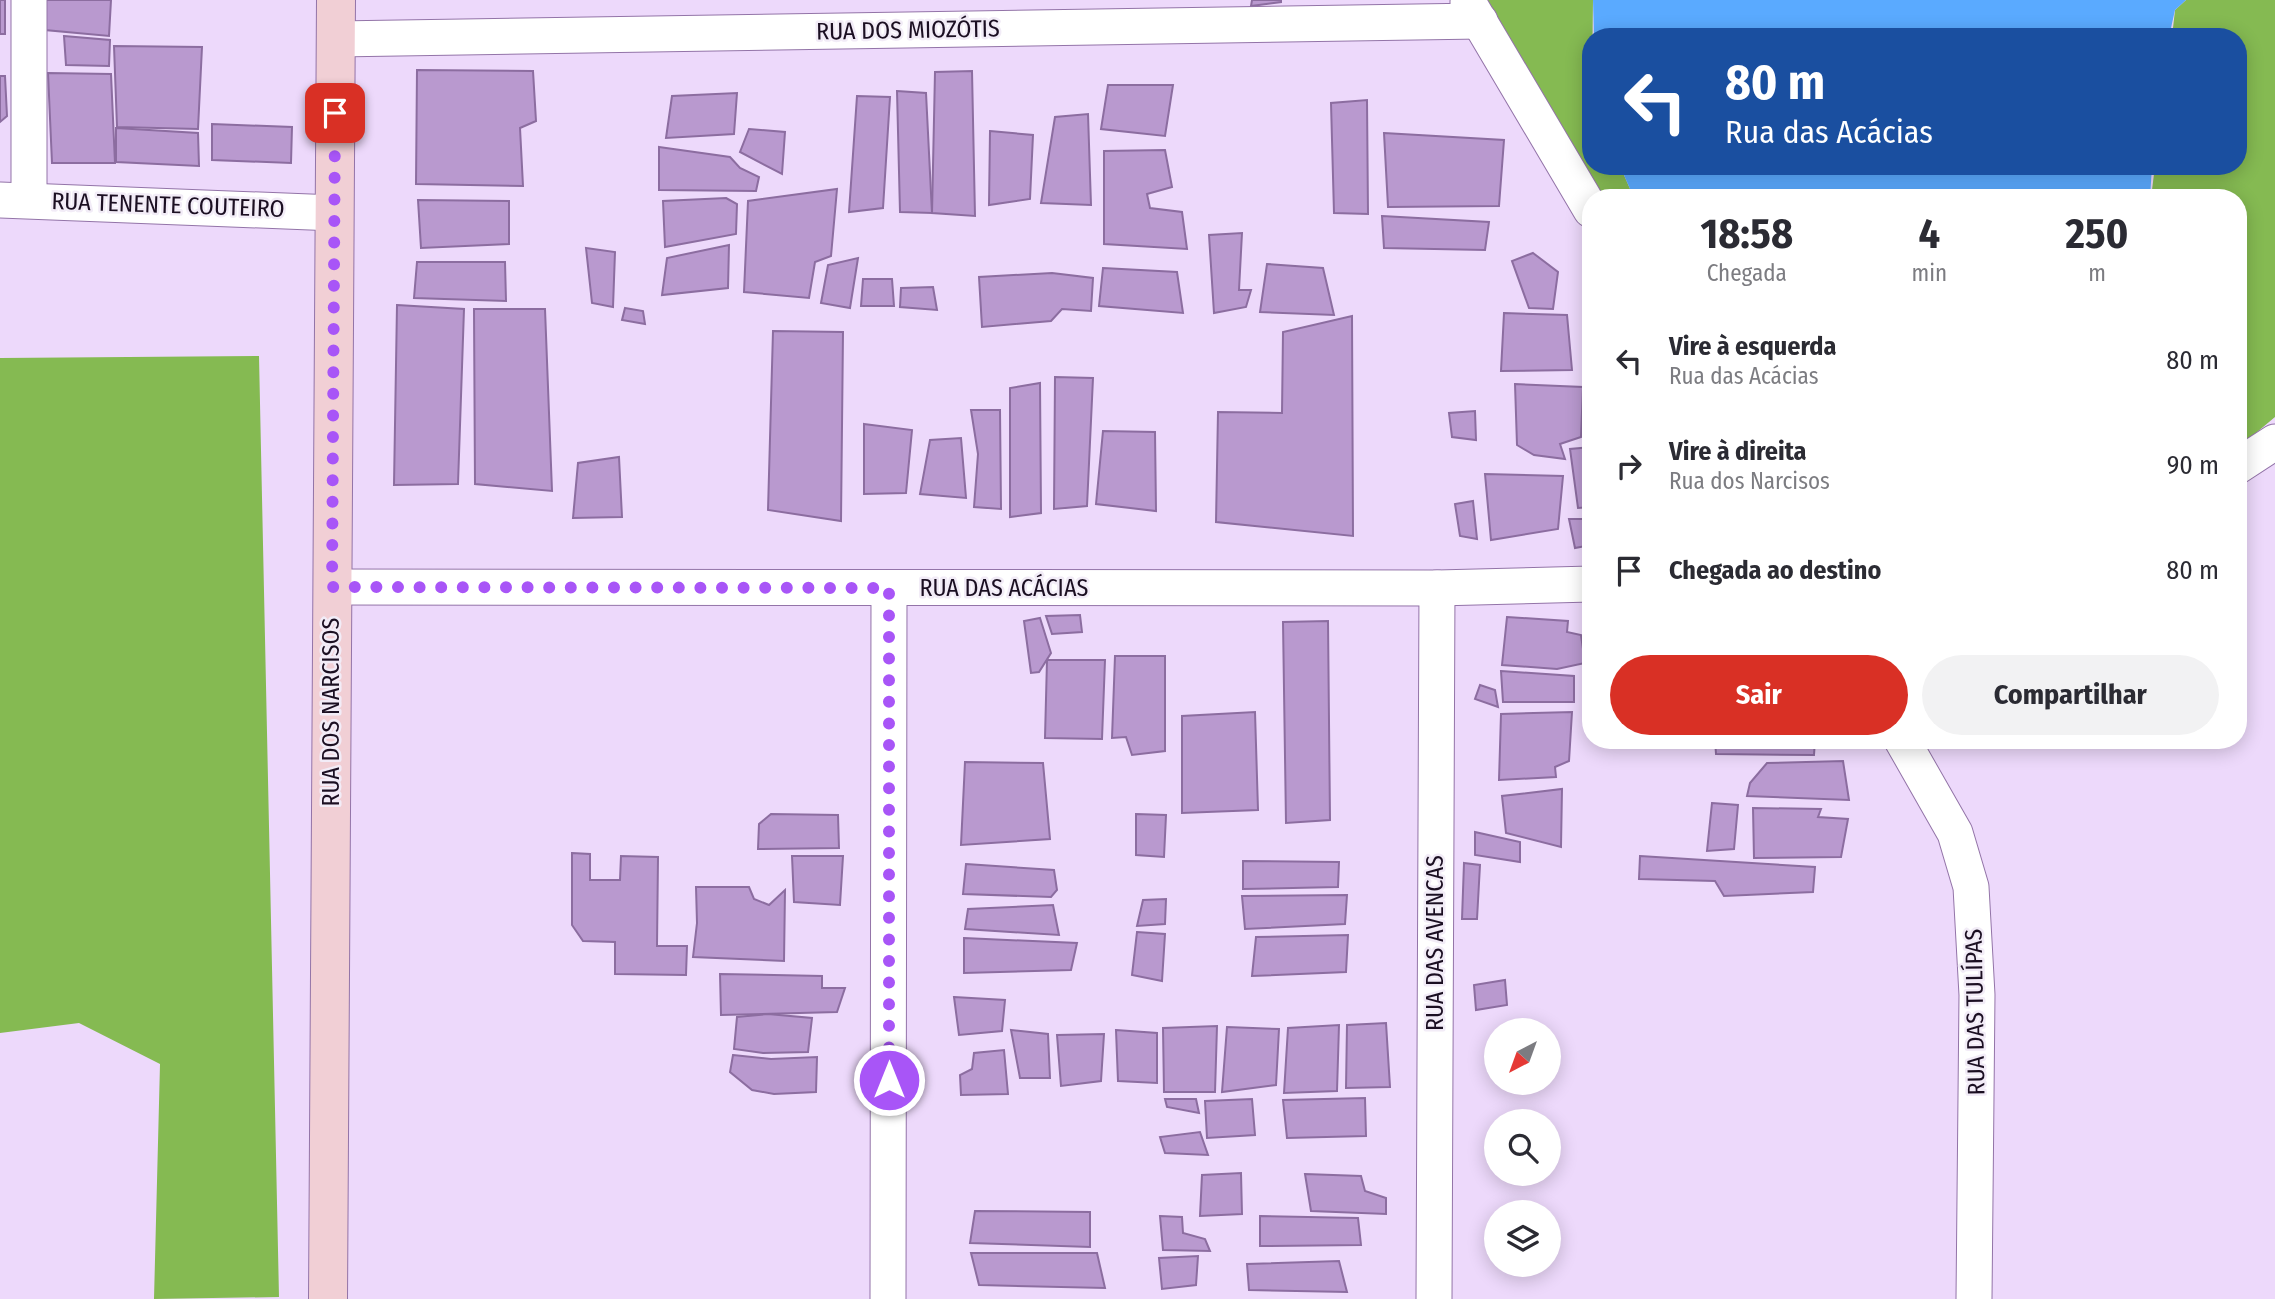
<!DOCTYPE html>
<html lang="pt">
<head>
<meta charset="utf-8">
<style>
	body { margin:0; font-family:"Fira Sans Condensed",sans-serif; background:#f2f2f3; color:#2b2b33; height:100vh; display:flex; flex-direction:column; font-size:26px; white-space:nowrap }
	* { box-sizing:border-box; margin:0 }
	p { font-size:23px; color:#7c7c81 }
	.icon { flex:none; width:38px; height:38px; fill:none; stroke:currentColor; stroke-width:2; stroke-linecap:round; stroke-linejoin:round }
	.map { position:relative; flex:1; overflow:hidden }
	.sheet { position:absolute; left:1582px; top:189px; width:665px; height:560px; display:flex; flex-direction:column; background:#fff; border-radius:28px; box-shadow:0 4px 18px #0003 }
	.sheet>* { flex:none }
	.banner { position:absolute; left:1582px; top:28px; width:665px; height:147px; border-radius:28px; box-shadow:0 4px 18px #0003; background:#1a4fa0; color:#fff; overflow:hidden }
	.needle { width:46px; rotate:221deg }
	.buttons { position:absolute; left:1484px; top:1018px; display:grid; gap:14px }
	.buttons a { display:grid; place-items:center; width:77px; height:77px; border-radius:50%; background:#fff; box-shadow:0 4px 18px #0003; font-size:35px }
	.pin { position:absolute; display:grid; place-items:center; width:60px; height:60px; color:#fff; margin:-30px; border-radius:14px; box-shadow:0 4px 10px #0006 }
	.me { position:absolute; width:77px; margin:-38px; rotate:0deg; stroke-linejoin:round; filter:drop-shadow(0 0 5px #0008) }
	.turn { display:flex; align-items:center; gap:24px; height:147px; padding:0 28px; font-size:32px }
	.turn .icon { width:91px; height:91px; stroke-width:2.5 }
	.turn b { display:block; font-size:49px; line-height:60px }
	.eta { display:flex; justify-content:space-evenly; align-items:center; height:119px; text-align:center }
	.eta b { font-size:42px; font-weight:700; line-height:49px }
	.button { display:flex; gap:14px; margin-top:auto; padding:14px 28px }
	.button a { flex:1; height:80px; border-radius:42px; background:#d93025; color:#fff; font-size:28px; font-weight:700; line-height:80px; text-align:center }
	.button a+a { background:#f2f2f3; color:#2b2b33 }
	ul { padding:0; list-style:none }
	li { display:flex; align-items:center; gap:21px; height:105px; padding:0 28px }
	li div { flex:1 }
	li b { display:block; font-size:26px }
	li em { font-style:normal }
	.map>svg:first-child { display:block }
	.forest { fill:#85ba52 }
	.water { fill:#5aaaff }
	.building { fill:#b999cf; stroke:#8c6da0; stroke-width:2 }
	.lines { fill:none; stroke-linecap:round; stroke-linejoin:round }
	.street-casing { stroke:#9374a8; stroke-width:37 }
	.secondary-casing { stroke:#9374a8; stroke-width:40 }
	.street { stroke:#fff; stroke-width:35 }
	.secondary { stroke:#f1cfd5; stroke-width:38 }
	.route { stroke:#a855f7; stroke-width:12; stroke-dasharray:0 21.6 }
	.labels { text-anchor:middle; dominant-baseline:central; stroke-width:5; stroke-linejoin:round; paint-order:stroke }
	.street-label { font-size:24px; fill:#1b0f22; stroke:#f2ecf7 }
</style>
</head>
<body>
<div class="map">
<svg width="2275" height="1299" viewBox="0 0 2275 1299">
	<rect width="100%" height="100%" fill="#edd9fb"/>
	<g class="forest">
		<polygon points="1467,0 1593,0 1591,166 1620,166 1634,198 1591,198"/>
		<polygon points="2186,0 2275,0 2275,417 2238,448 2238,198 2151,198 2155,166 2238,166 2238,37 2172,37 2175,10"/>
		<polygon points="259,356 279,1297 154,1299 160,1064 79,1023 0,1033 0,358"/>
	</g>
	<g class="water">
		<polygon points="1593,0 2186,0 2175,10 2169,37 1594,37"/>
		<polygon points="1620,166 2152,166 2150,198 1634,198"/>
	</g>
	<g class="building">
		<rect x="0" y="0" width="5" height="34"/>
		<polygon points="44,0 111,0 109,36 45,30"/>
		<polygon points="1252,0 1281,0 1281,2 1251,6"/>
		<polygon points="64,36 110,40 109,66 66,65"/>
		<polygon points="114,46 202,47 198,129 117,127"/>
		<polygon points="417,70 533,71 536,121 520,128 523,186 416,184"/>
		<polygon points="972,71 975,216 932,213 935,72"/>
		<polygon points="48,73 111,74 115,163 52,163"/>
		<polygon points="0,76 5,76 7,116 0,122"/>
		<polygon points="1108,85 1173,85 1165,136 1101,129"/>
		<polygon points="897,91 926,93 932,213 900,212"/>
		<polygon points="737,93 734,134 666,138 672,96"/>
		<polygon points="857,96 890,97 883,208 849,212"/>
		<polygon points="1367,100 1368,214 1334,213 1331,103"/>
		<polygon points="1088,114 1091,205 1041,203 1055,117"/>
		<polygon points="212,124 292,127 291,163 212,160"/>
		<polygon points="116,128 198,133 199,166 116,162"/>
		<polygon points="749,129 785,132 782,174 740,152"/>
		<polygon points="990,131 1033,135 1030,199 989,205"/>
		<polygon points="1384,133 1504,140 1499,206 1388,207"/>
		<polygon points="659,147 730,157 740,168 759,177 756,191 659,190"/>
		<polygon points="1165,150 1172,187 1147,194 1150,208 1182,212 1187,249 1104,244 1104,151"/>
		<polygon points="837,189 831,256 815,262 809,298 744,292 748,201"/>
		<polygon points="726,198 737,204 736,234 665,247 663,201"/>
		<polygon points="418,200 509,201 509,244 421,248"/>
		<polygon points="1382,216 1489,222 1485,250 1384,248"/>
		<polygon points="1242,233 1239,290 1251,290 1246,307 1214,313 1209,235"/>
		<polygon points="729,245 728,288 662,295 667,258"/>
		<polygon points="586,248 615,252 613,307 592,303"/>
		<polygon points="1533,253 1558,272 1553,309 1529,308 1512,261"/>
		<polygon points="858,258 850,308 821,303 828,265"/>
		<polygon points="417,262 505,262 506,301 414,298"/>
		<polygon points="1267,264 1323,268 1334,315 1260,312"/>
		<polygon points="1103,268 1177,272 1183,313 1099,306"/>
		<polygon points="1052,273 1093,278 1091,311 1062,309 1051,321 982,327 979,277"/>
		<polygon points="863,279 892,279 894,306 861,306"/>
		<polygon points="933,287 937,310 900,307 901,288"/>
		<polygon points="397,305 464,309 458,484 394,485"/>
		<polygon points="625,308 643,311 645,324 622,320"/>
		<polygon points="474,309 545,309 552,491 475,484"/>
		<polygon points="1504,313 1567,315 1572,370 1501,371"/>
		<polygon points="1352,316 1353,536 1216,522 1218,412 1282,413 1283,332"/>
		<polygon points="773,331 843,332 841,521 768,510"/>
		<polygon points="1055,377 1093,378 1087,506 1054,509"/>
		<polygon points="1040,383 1041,513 1010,517 1010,388"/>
		<polygon points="1515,384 1583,387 1581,437 1560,444 1565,459 1534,455 1517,445"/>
		<polygon points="971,410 1000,410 1001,509 974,507 978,454"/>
		<polygon points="1475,411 1476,440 1452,437 1449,413"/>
		<polygon points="864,424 912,430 906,493 864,494"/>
		<polygon points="1103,431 1155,432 1156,511 1096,504"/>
		<polygon points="961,438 966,498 920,494 930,440"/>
		<polygon points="1591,447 1591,507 1578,508 1570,449"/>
		<polygon points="619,457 622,517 573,518 578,463"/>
		<polygon points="1485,474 1563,476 1558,529 1491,540"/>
		<polygon points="1473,501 1477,539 1460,536 1455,504"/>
		<polygon points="1569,519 1591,519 1591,545 1575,548"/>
		<polygon points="1080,615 1082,632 1052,634 1046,616"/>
		<polygon points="1507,617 1568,621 1567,632 1581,635 1585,663 1557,669 1502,665"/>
		<polygon points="1040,618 1051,653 1039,672 1031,673 1024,621"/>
		<polygon points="1328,621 1330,820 1286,823 1283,622"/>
		<polygon points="1115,656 1165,656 1165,751 1132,755 1126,737 1112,738"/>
		<polygon points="1047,660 1105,660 1102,739 1045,738"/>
		<polygon points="1501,671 1574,676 1574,702 1503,702"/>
		<polygon points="1480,685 1495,690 1498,707 1475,699"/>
		<polygon points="1255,712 1258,810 1182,813 1182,716"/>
		<polygon points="1572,712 1569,761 1555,767 1556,777 1499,780 1501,714"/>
		<polygon points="1715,740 1815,740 1814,755 1716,754"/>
		<polygon points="1843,761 1849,800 1747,796 1750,783 1767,763"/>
		<polygon points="965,762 1043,763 1050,839 961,845"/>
		<polygon points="1562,789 1561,847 1506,833 1502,796"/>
		<polygon points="1712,803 1738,805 1734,849 1707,851"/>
		<polygon points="1753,808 1821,809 1818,817 1848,819 1841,857 1754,858"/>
		<polygon points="771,814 838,815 839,848 758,849 759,824"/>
		<polygon points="1136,814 1166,815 1164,857 1136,855"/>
		<polygon points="1475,832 1520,842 1520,862 1475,855"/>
		<polygon points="572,853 590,854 590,880 620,880 621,856 658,857 657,946 687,946 686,975 615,974 615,942 583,941 572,925"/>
		<polygon points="792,856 843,856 840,905 794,902"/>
		<polygon points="1640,856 1815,867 1813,892 1724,896 1715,881 1639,879"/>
		<polygon points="1243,861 1339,862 1338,887 1243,889"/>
		<polygon points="1464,863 1480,865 1477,919 1462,919"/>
		<polygon points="966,864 1054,870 1057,890 1051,897 963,894"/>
		<polygon points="696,887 749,887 754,899 769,905 785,890 784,961 693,957 697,923"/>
		<polygon points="1347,895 1345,924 1245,929 1242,896"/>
		<polygon points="1166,899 1165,924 1137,926 1143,900"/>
		<polygon points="1053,905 1059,935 965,929 968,909"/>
		<polygon points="1137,932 1165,934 1162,981 1132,975"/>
		<polygon points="1348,935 1346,972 1252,976 1256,937"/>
		<polygon points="964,938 1077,943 1071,970 964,973"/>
		<polygon points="720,974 822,976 822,988 845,988 837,1012 721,1015"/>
		<polygon points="1505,980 1507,1005 1476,1010 1474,985"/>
		<polygon points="954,997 1005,1000 1002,1031 959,1035"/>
		<polygon points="768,1014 812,1018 808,1052 763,1053 734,1049 737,1017"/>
		<polygon points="1386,1023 1390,1087 1346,1088 1347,1025"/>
		<polygon points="1339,1025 1337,1091 1284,1093 1288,1028"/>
		<polygon points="1217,1026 1215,1092 1164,1092 1163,1028"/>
		<polygon points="1227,1027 1279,1029 1276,1085 1222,1092"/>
		<polygon points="1011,1030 1048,1034 1050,1078 1020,1078"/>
		<polygon points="1116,1030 1157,1033 1157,1083 1118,1081"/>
		<polygon points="1104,1034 1101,1081 1061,1086 1057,1035"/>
		<polygon points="1004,1050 1008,1094 961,1095 960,1075 972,1069 974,1053"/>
		<polygon points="733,1055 771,1059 817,1057 816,1092 774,1094 752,1090 730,1072"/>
		<polygon points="1365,1098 1366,1136 1287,1138 1283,1100"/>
		<polygon points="1165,1099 1196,1099 1199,1113 1167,1107"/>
		<polygon points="1252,1099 1255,1135 1207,1138 1205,1101"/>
		<polygon points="1200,1132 1208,1155 1165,1153 1160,1137"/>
		<polygon points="1241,1173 1242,1214 1200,1216 1202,1175"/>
		<polygon points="1305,1174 1361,1176 1365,1191 1386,1198 1386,1214 1311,1211"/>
		<polygon points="975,1211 1090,1212 1090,1247 970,1243"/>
		<polygon points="1160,1216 1182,1217 1183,1233 1205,1239 1210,1251 1163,1250"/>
		<polygon points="1260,1216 1358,1218 1361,1245 1260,1246"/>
		<polygon points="971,1253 1097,1253 1105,1288 979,1285"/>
		<polygon points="1198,1256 1196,1285 1162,1289 1159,1258"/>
		<polygon points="1339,1261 1347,1292 1249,1290 1247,1264"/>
	</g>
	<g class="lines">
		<defs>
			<g id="street">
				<polyline points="1468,2 1591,210"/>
				<polyline points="336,39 1480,21"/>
				<polyline points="0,200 335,213"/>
				<polyline points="29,200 29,0"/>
				<polyline points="2238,466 2275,442"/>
				<polyline points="332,587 1437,588 1591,584"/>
				<polyline points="1902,740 1955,833 1971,887 1977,995 1974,1299"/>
				<polyline points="888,1299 889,588"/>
				<polyline points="1434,1299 1437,588"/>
			</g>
			<polyline id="secondary" points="328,1299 336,0"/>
		</defs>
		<use href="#street" class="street-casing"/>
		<use href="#secondary" class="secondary-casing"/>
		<use href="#street" class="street"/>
		<use href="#secondary" class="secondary"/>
	</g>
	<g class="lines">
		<polyline class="route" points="335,113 332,587 889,588 889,1080"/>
	</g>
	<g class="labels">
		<g class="street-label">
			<text transform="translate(908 30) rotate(-1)">RUA DOS MIOZÓTIS</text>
			<text transform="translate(168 205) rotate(2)">RUA TENENTE COUTEIRO</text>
			<text x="1004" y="588">RUA DAS ACÁCIAS</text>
			<text transform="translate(331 712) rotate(-90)">RUA DOS NARCISOS</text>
			<text transform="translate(1435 943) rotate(-90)">RUA DAS AVENCAS</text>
			<text transform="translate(1975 1012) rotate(-91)">RUA DAS TULÍPAS</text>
		</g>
	</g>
</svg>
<div class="buttons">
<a><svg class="needle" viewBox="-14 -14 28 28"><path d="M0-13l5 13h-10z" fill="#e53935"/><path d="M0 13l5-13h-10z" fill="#7c7c81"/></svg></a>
<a><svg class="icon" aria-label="search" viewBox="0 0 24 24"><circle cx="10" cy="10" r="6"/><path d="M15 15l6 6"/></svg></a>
<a><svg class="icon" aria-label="layers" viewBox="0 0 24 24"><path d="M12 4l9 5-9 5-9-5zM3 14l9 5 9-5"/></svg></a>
</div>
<div class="pin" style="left:335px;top:113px;background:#d93025"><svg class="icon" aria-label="arrive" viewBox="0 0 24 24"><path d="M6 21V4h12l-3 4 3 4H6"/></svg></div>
<svg class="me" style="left:889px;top:1080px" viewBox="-20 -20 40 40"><circle r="17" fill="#a855f7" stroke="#fff" stroke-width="3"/><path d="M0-11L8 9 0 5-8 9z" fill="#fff"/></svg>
<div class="banner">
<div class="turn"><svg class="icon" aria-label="left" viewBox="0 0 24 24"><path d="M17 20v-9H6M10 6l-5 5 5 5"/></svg><div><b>80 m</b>Rua das Acácias</div></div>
</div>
<section class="sheet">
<div class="eta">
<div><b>18:58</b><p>Chegada</p></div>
<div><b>4</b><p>min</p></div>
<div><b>250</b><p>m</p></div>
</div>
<ul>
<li><svg class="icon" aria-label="left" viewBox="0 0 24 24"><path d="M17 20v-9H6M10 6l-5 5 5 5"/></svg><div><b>Vire à esquerda</b><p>Rua das Acácias</p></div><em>80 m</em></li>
<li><svg class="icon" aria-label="right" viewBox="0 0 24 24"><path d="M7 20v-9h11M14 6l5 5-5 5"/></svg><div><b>Vire à direita</b><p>Rua dos Narcisos</p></div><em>90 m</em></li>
<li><svg class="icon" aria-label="arrive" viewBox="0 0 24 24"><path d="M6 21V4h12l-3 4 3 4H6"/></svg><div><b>Chegada ao destino</b></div><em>80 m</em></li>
</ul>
<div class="button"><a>Sair</a><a>Compartilhar</a></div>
</section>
</div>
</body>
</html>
